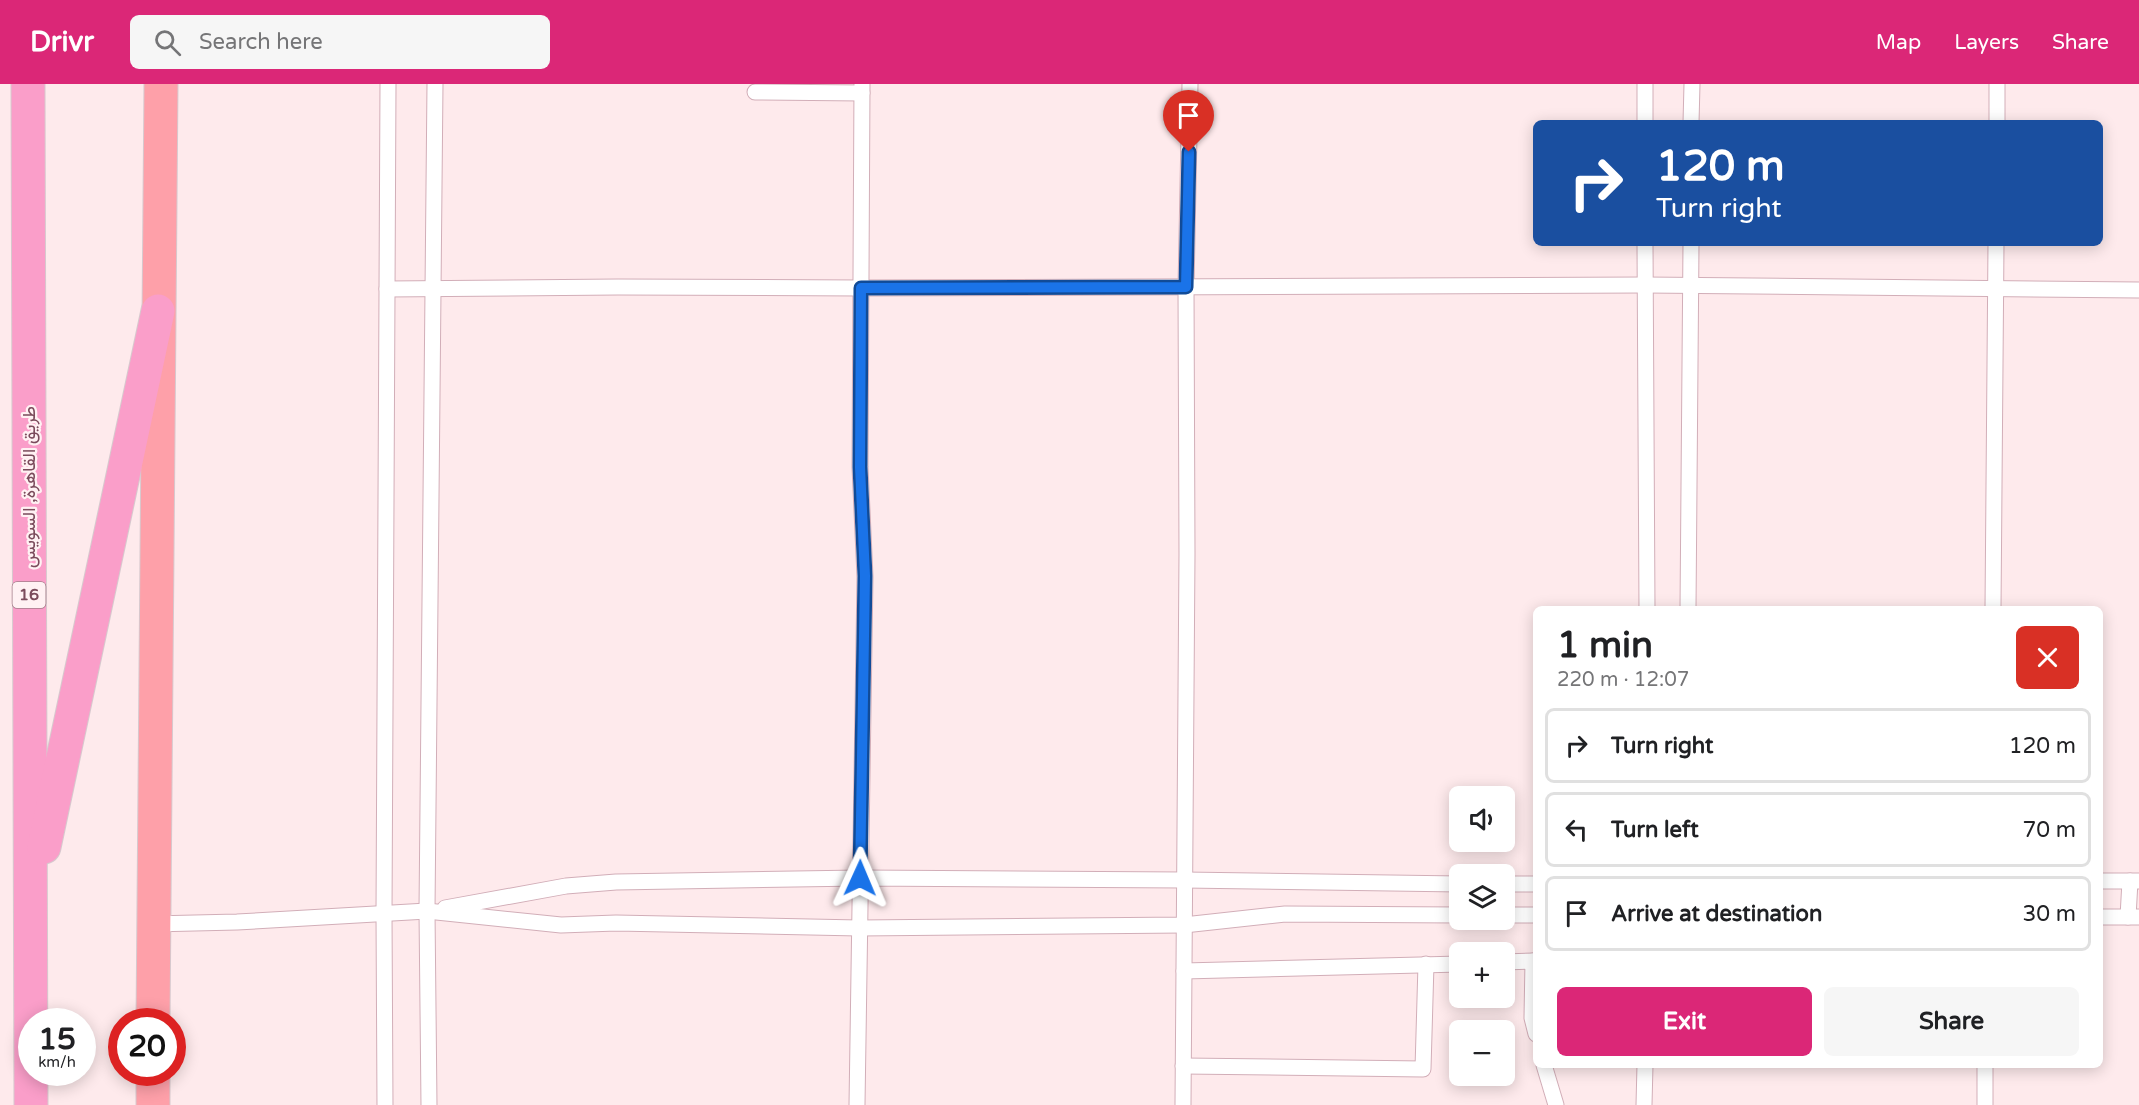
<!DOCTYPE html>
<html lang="en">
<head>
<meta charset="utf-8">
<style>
	body { margin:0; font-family:"Varela Round",Vazirmatn,sans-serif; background:#f6f6f6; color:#202124; height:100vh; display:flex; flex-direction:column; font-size:22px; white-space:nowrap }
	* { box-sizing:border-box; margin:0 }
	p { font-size:20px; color:#757577 }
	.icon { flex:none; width:33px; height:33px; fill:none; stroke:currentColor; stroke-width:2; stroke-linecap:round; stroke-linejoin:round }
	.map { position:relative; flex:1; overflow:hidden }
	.sheet { position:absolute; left:1533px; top:522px; width:570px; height:462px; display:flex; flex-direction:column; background:#fff; border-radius:9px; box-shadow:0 3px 15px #0003 }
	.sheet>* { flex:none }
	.hud { position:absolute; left:1533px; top:36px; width:570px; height:126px; border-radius:9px; box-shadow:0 3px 15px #0003; background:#1a4fa0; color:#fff; overflow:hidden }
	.controls { position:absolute; left:1449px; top:702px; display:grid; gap:12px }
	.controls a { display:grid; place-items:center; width:66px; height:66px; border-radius:9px; background:#fff; box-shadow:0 3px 15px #0003; font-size:30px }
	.speed { position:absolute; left:18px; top:924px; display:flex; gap:12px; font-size:30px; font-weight:700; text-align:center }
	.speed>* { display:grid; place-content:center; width:78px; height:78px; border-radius:50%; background:#fff; box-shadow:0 3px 15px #0003; line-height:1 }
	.speed small { font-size:15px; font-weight:400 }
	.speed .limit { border:9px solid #d22; background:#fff; color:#111 }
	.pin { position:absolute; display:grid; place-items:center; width:51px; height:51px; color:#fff; margin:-62px -26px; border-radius:50% 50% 50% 0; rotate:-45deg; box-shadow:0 0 6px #0007 }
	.pin .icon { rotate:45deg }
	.me { position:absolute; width:66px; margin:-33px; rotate:1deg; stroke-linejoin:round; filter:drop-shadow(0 0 4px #0008) }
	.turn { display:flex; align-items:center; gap:21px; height:126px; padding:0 24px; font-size:27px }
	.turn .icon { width:78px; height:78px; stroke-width:2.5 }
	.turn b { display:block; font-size:42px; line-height:51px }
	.round { display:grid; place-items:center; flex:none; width:63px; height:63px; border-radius:9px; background:#f6f6f6 }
	.summary { display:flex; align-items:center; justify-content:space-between; height:102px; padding:0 24px }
	h1 { font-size:36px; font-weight:800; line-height:45px }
	.action { display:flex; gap:12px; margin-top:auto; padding:12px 24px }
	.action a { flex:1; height:69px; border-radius:9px; background:#db2777; color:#fff; font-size:24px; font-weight:800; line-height:69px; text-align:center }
	.action a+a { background:#f6f6f6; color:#202124 }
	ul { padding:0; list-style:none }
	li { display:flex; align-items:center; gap:18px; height:75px; margin:0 12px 9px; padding:0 12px; border:3px solid #e0e0e0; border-radius:9px }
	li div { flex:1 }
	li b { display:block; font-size:22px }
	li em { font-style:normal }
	header { display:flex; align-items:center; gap:36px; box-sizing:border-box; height:84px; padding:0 30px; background:#db2777; color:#fff }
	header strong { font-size:28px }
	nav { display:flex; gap:33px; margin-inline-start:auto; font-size:21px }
	.search { width:420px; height:54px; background:#f6f6f6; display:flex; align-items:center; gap:15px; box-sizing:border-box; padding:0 21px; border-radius:9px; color:#757577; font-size:22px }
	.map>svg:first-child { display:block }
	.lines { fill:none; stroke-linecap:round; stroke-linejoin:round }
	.service-casing { stroke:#d2aeb8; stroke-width:17 }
	.primary-casing { stroke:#d7c9ce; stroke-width:35 }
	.motorway-casing { stroke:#d7c9ce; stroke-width:35 }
	.service { stroke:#fff; stroke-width:15 }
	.primary { stroke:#fea0a9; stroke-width:33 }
	.motorway { stroke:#fa9ec9; stroke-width:33 }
	.route-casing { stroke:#114b97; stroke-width:15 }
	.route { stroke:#1a73e8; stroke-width:10 }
	.labels { text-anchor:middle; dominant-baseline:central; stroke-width:4.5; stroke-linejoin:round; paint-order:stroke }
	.shield { fill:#fff1f3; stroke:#a37d89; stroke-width:1.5 }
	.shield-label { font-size:16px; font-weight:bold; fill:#7b4b5c }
	.street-label { font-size:18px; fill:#7b4b5c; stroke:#fff1f3 }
</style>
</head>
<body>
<header>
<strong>Drivr</strong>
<div class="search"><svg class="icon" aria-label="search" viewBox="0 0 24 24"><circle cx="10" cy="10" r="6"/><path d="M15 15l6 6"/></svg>Search here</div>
<nav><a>Map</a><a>Layers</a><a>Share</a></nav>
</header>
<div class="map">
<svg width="2139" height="1021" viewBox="0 0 2139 1021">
	<rect width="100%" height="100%" fill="#feeaec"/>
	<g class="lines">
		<defs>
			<g id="service">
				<polyline points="755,8 862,9"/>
				<polyline points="1645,39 1645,0"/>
				<polyline points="1691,39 1692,0"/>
				<polyline points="1997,39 1997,0"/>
				<polyline points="1645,159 1647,525"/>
				<polyline points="387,205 618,203 861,204 1645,201 2139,206"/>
				<polyline points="1688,525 1691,159"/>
				<polyline points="1993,525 1996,159"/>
				<polyline points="2100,797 2139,797"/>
				<polyline points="1504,800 1536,800"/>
				<polyline points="445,824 566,802 616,798 860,794 1184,796 1460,800"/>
				<polyline points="1504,831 1536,831"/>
				<polyline points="2100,833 2139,833"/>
				<polyline points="2128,833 2130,797"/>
				<polyline points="152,840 237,838 427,827 561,841 616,839 859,844 1184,841 1285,830 1460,831"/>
				<polyline points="1533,877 1532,934 1536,950"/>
				<polyline points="1504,878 1536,877"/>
				<polyline points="1184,887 1460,880"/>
				<polyline points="1544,981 1556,1021"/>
				<polyline points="1183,982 1423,985 1426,880"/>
				<polyline points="385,1021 384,830 388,0"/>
				<polyline points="429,1021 427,827 435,0"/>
				<polyline points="857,1021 865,493 860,383 862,0"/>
				<polyline points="1183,1021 1187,470 1186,203 1190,0"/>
				<polyline points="1644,1021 1645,981"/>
				<polyline points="1985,1021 1985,981"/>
			</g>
			<g id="primary">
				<polyline points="153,938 161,0"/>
				<polyline points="153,988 153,1021"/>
			</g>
			<g id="motorway">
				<polyline points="28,0 31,1021"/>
				<polyline points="44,763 158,227"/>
			</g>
		</defs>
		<use href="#service" class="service-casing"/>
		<use href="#primary" class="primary-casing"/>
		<use href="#motorway" class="motorway-casing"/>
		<use href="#service" class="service"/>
		<use href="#primary" class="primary"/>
		<use href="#motorway" class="motorway"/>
	</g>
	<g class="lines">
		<defs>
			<polyline id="route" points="860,794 865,492 860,383 861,204 1186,203 1189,68"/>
		</defs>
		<use href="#route" class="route-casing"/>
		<use href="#route" class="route"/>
	</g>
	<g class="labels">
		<rect class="shield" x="12.5" y="498" width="33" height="26" rx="4.5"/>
		<g class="shield-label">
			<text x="29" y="511">16</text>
		</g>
		<g class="street-label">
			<text transform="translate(29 403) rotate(-90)">طريق القاهرة, السويس</text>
		</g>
	</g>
</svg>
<div class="controls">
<a><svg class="icon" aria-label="sound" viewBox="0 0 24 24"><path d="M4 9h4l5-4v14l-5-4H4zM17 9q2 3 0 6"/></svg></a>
<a><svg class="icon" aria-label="layers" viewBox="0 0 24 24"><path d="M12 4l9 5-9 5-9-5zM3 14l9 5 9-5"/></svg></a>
<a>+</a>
<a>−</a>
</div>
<div class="speed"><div>15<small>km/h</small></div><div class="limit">20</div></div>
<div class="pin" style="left:1189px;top:68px;background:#d93025"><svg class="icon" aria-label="arrive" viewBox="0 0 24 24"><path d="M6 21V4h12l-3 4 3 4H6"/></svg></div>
<svg class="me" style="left:860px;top:794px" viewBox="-20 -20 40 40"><path d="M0-17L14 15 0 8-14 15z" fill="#1a73e8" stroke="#fff" stroke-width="4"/></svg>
<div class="hud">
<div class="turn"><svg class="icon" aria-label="right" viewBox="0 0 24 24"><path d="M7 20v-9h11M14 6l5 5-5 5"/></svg><div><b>120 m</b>Turn right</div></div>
</div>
<section class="sheet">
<div class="summary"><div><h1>1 min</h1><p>220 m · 12:07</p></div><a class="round" style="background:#d93025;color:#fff"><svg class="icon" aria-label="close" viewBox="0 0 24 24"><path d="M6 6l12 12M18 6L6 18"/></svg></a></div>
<ul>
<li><svg class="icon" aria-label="right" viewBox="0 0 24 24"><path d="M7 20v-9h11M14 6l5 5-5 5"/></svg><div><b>Turn right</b></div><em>120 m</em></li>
<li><svg class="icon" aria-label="left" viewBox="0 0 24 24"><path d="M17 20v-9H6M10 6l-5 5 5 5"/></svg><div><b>Turn left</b></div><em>70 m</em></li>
<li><svg class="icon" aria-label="arrive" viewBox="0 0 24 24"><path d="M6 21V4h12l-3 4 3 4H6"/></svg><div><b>Arrive at destination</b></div><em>30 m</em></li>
</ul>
<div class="action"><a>Exit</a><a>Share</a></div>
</section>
</div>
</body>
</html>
